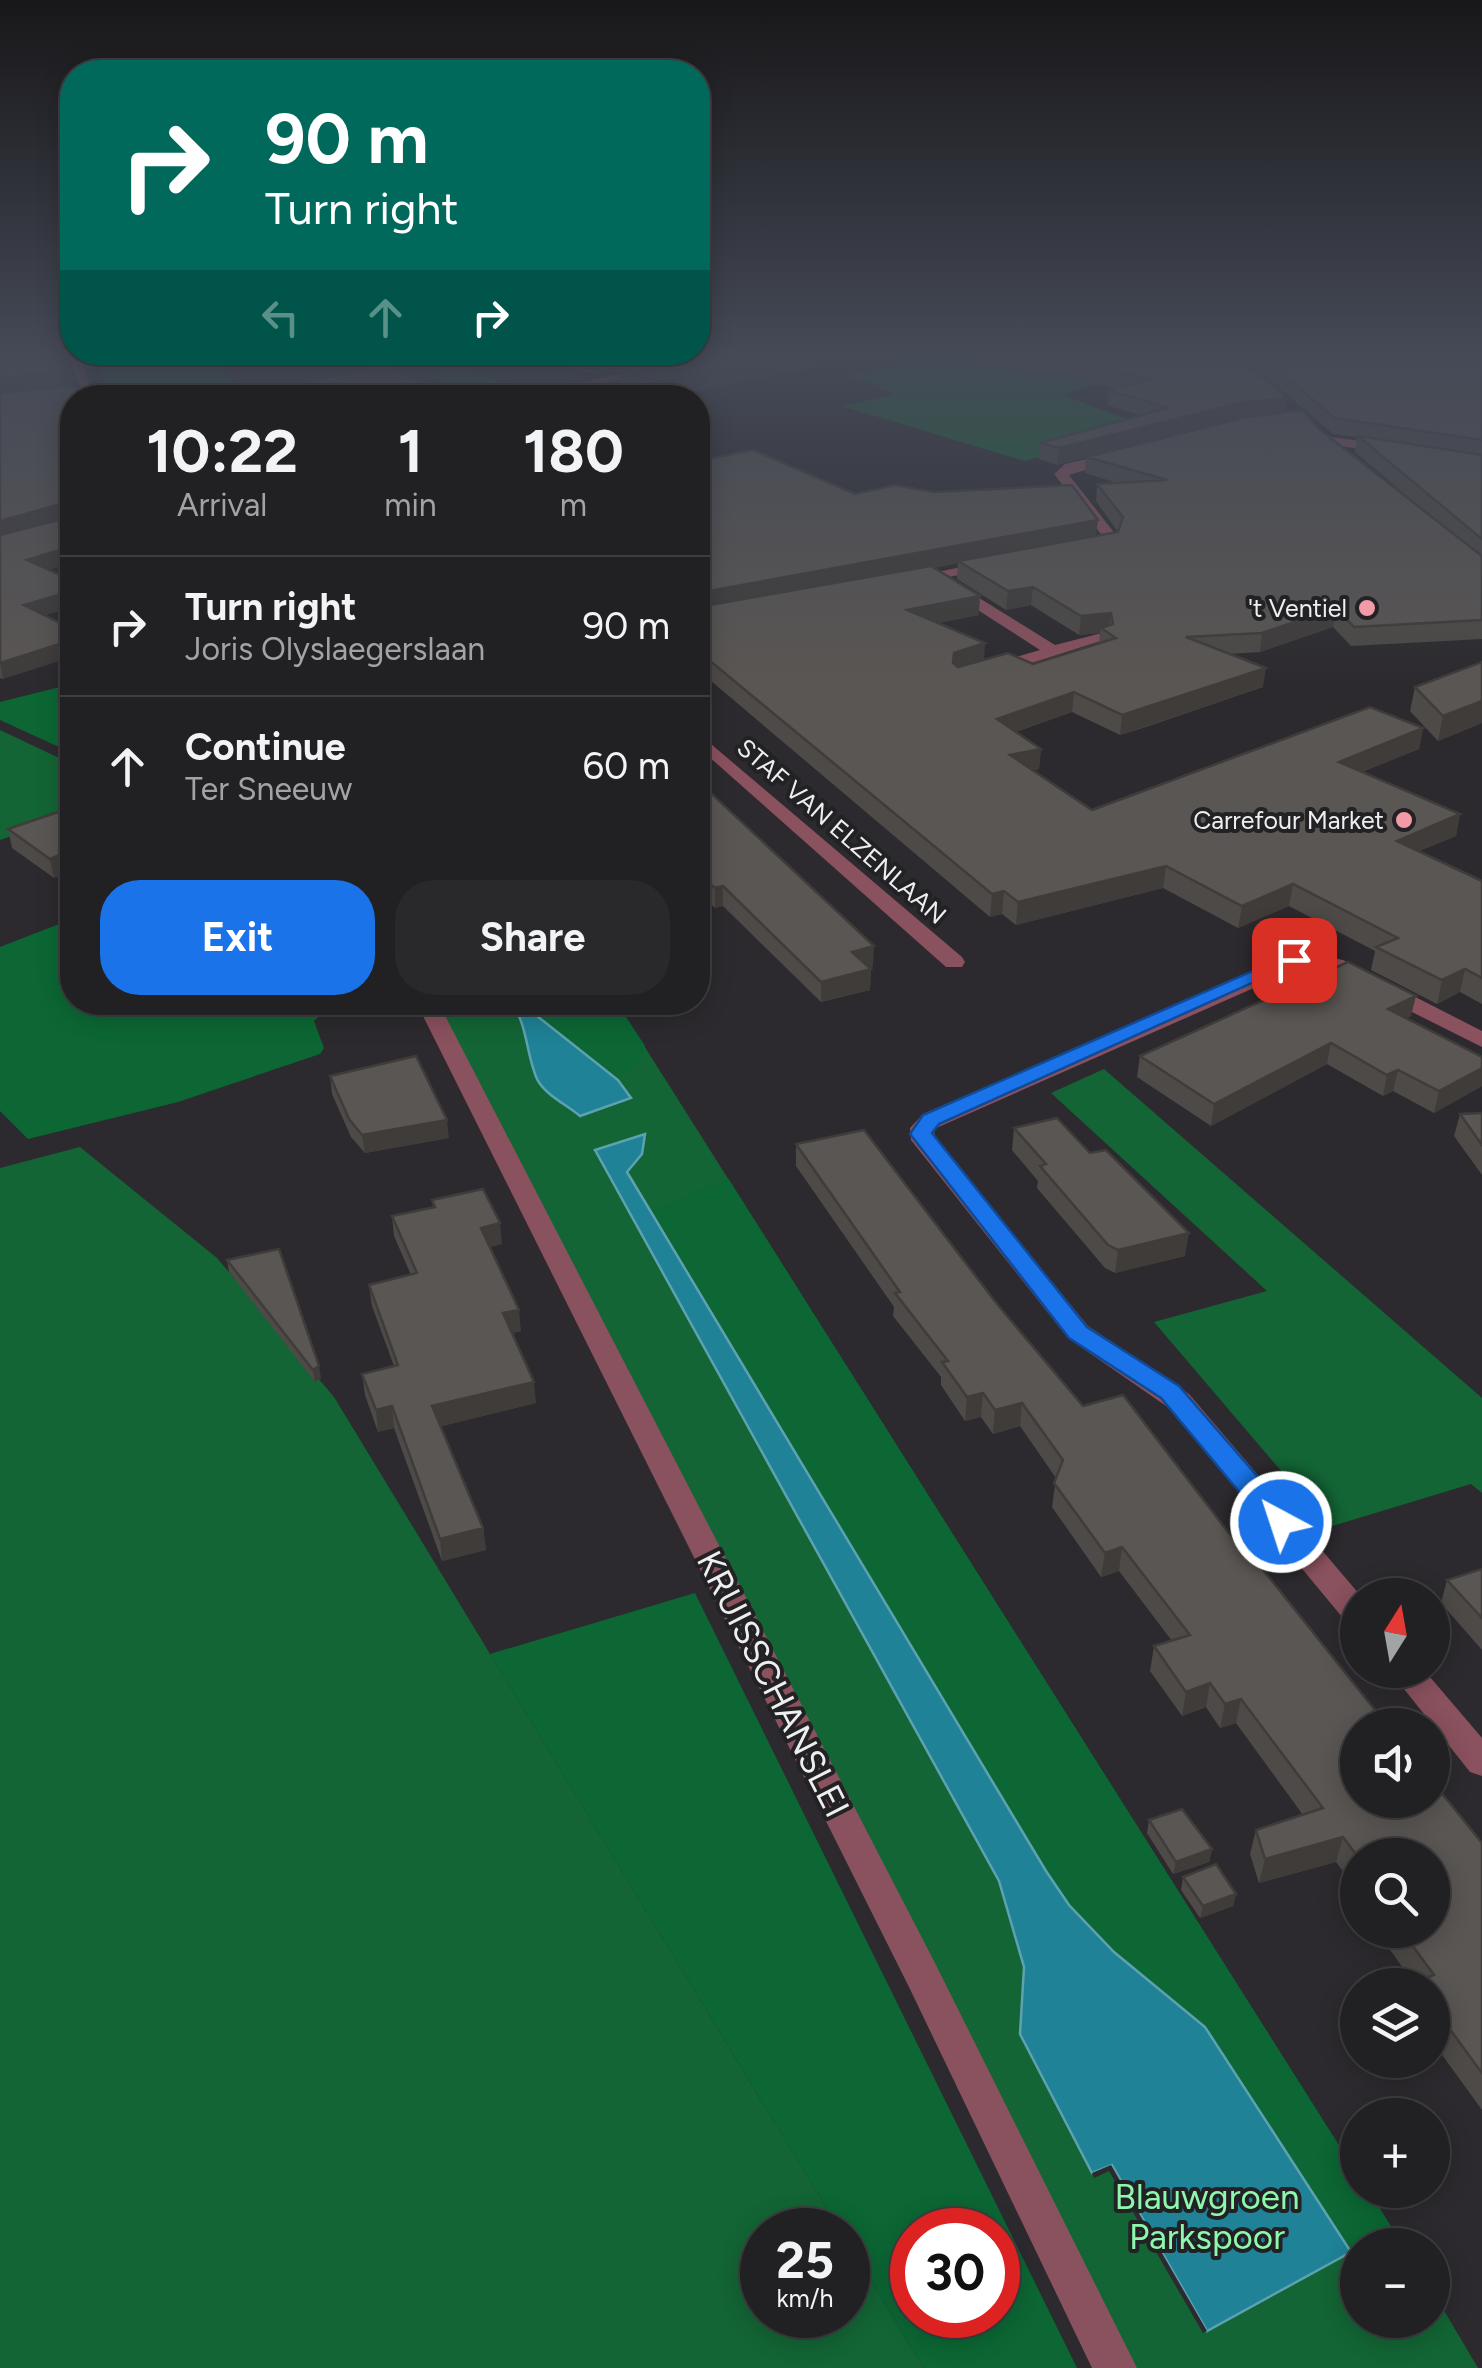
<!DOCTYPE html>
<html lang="en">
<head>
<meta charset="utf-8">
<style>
	body { margin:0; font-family:Figtree,sans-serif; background:#29282a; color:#f1f3f6; height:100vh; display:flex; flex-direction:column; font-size:38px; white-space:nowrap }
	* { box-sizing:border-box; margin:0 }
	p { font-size:32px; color:#a2a3a5 }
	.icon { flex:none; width:55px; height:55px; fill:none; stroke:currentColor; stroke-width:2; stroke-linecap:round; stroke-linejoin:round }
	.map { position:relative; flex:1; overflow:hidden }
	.drawer { position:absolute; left:60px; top:385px; width:650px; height:630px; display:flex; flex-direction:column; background:#212022; border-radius:40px; box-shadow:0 5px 25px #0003,0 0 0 2px #3e3e40 }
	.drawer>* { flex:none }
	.guide { position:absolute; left:60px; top:60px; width:650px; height:305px; border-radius:40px; box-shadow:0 5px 25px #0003,0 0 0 2px #3e3e40; background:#00695c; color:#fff; overflow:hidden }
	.needle { width:65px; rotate:11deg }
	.controls { position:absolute; left:1340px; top:1578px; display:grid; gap:20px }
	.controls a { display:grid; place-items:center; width:110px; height:110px; border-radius:50%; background:#212022; box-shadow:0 5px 25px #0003,0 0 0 2px #3e3e40; font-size:50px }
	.speed { position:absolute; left:740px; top:2208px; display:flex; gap:20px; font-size:50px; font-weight:700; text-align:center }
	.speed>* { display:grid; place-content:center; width:130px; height:130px; border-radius:50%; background:#212022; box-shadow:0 5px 25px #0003,0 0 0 2px #3e3e40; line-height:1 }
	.speed small { font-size:25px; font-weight:400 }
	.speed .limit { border:15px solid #d22; background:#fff; color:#111 }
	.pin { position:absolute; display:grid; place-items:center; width:85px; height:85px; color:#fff; margin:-42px; border-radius:20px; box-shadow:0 5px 15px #0006 }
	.me { position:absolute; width:110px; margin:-55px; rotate:320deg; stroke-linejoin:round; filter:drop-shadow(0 0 8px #0008) }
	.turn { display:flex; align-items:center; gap:35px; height:210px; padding:0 40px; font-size:45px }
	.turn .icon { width:130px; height:130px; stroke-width:2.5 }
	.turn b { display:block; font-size:70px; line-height:85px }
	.lanes { display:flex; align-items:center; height:95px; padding:0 40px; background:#0003; justify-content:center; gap:50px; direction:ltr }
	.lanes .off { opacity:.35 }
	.eta { display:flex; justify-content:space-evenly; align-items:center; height:170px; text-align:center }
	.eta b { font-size:60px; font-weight:700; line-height:70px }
	.primary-button { display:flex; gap:20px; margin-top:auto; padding:20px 40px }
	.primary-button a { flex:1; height:115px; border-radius:40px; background:#1a73e8; color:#fff; font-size:40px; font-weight:700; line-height:115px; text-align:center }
	.primary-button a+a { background:#29282a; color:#f1f3f6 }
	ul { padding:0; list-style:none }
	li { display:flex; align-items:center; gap:30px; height:140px; padding:0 40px; border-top:2px solid #3e3e40 }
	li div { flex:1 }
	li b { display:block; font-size:38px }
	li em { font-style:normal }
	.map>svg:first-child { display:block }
	.built { fill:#35313a }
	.green { fill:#136535 }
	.forest { fill:#0c6734; fill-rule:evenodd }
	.water { fill:#1f8296; stroke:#5da2b1; stroke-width:2.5 }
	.pier { fill:#2c2a2e }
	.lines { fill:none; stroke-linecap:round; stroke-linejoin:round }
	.minor { fill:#8a515e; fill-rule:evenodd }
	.wall { fill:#4d4a47; fill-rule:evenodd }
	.shaded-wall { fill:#3f3c3a }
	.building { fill:#5a5653; stroke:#3f3c3a; stroke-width:2.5 }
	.route { fill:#1a73e8; stroke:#114b97; stroke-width:2.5 }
	.poi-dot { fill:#f39aa8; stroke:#222124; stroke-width:4 }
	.labels { text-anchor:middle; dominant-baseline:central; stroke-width:8; stroke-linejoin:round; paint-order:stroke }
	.far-poi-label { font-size:25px; fill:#eeedf0; stroke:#222124; text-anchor:end }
	.far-street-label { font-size:25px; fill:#eeedf0; stroke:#222124 }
	.near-street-label { font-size:35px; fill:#eeedf0; stroke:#222124 }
	.near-park-label { font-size:35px; fill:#8df7ad; stroke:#222124 }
</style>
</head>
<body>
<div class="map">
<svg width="1482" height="2368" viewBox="0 0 1482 2368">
	<rect width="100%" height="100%" fill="#2c2a2e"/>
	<polygon class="built" points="199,353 520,353 586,376 498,397 251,397"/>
	<g class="green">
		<polygon points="950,353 1202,353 1062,395 1148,427 1025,461 842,406 896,394 848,375"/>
		<polygon points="462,368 509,385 472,393 425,375"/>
		<polygon points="0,730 72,764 72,814 0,840"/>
		<polygon points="427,1003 617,1003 1357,2174 1358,2190 1368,2190 1403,2245 1358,2245 1358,2320 1432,2320 1433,2292 1478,2368 1115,2368"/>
		<polygon points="1104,1069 1482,1398 1482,1493 1471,1484 1329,1527 1154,1322 1267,1291 1051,1093"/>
		<polygon points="80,1147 217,1258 334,1397 840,2230 762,2230 762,2315 848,2315 848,2242 924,2368 0,2368 0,1168"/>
	</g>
	<g class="forest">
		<polygon points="92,353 199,353 251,397 112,397"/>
		<polygon points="72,684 72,753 0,720 0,702"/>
		<polygon points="72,919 72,1002 333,1003 314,1021 324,1048 320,1054 178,1102 28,1139 0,1111 0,947"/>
		<polygon points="527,1003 617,1003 645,1046 642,1060 618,1080 532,1012"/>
		<polygon points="728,1178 1357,2174 1358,2190 1368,2190 1393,2230 1351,2252 1262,2112 1069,1904 1046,1871 653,1211"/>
		<path d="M 695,1593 L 1077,2368 L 924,2368 L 848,2242 L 848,2230 L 840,2230 L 490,1654 ZM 998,2230 L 998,2315 L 912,2315 L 912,2230 Z"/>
	</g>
	<g class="water">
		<path d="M 512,1003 L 527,1003 L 532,1012 L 618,1080 L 631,1098 L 580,1116 C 567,1105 544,1094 537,1079 C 526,1054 528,1027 512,1003 Z"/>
		<polygon points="645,1134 642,1154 627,1172 1046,1871 1069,1905 1114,1952 1205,2027 1351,2252 1207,2331 1112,2165 1092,2173 1020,2034 1024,1967 999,1881 595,1150"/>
	</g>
	<polygon class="pier" points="1111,2165 1207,2331 1203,2333 1109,2171 1094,2178 1092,2173"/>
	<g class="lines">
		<g class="minor">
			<polygon points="67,353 79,353 92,393 0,403 0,395 81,387"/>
			<polygon points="651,366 655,371 542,398 518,398"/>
			<polygon points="1324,436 1388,445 1394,449 1388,453 1319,443"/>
			<polygon points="1117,452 1124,456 1122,459 1069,475 1120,540 1084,550 1084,544 1104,538 1054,474 1065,464"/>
			<polygon points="990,561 995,562 995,568 912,584 904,579"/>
			<polygon points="945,583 955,583 1055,645 1102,633 1110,638 997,674 985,674 985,666 1040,650 945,589"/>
			<polygon points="698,733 962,957 965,962 962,967 946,967 698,747"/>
			<polygon points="1304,952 1343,960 1482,1031 1482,1047 1328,970 1306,965 934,1129 935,1139 1088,1326 1189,1394 1360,1595 1358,1626 1347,1623 1169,1408 1068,1338 911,1140 910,1128 923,1114"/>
			<polygon points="416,1002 438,1002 935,1963 1137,2368 1092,2368 909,1987"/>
			<polygon points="1389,1670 1424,1670 1482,1738 1482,1776 1470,1772"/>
		</g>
	</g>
	<g class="wall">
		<polygon points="340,353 461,353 389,367"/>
		<polygon points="533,353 882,353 660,398 621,384 620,371 598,376"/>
		<path d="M 942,353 L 1234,353 L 1285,412 L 1319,429 L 1428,514 L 1355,452 L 1357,437 L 1333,434 L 1238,353 L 1482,353 L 1482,639 L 1351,646 L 1333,627 L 1260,652 L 1229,654 L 1263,687 L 1143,728 L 1120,735 L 1072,712 L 1016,732 L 1041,749 L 1039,769 L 1033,770 L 1092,810 L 1423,728 L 1419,749 L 1362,772 L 1460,814 L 1456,836 L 1419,851 L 1482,881 L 1482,1004 L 1460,992 L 1437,1004 L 1371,970 L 1375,951 L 1289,906 L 1238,928 L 1163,888 L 1016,925 L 1002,914 L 990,917 L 698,670 L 698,461 L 855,494 L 1097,536 L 1118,532 L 1096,501 L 1097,484 L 1117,483 L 1085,473 L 1086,457 L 1057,465 L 1039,459 L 1040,443 L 1140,415 L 1107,405 L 1109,390 L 1116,388 L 952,357 ZM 958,563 L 957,579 L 1006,610 L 1031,605 L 1079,635 L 1100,633 L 1099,643 L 1033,664 L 984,660 L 937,623 L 979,615 L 934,568 Z"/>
		<polygon points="310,381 464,398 321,398 311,393"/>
		<polygon points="73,386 72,562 48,570 72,580 72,607 45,615 3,679 0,678 0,393"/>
		<polygon points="1482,662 1482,723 1438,741 1410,711 1415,687"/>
		<polygon points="698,781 873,967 869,968 871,969 870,990 821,1002 723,906 715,908 698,893"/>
		<polygon points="58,812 54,878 12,848 8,829"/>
		<polygon points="1411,1016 1407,1018 1482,1057 1482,1086 1434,1113 1393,1091 1383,1096 1327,1064 1211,1126 1137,1077 1140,1056"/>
		<polygon points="330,1076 449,1138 365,1153 351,1137 332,1094"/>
		<polygon points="1482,1113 1482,1175 1454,1136 1460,1114"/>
		<polygon points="1014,1128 1185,1256 1115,1273 1105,1268 1037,1188 1038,1181 1012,1150"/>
		<polygon points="796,1144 997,1304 1083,1406 1248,1558 1482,1843 1482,2110 1432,2041 1432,1985 1415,1985 1376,1930 1432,1930 1358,1855 1358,1891 1336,1862 1259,1883 1250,1854 1256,1830 1303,1815 1236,1723 1220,1728 1206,1707 1182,1716 1150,1671 1154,1646 1172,1641 1119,1571 1101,1577 1052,1507 1056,1478 1020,1426 993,1434 981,1417 965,1421 941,1385 941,1377 893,1316 894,1307 796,1166"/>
		<polygon points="432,1200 502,1244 490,1247 521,1331 512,1333 536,1403 441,1426 483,1528 486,1550 442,1561 394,1428 378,1432 365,1395 362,1374 394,1366 372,1306 369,1285 411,1275 394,1236 392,1216 433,1207"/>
		<polygon points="227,1260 321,1378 315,1382 229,1272"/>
		<polygon points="1482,1569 1482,1650 1441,1603 1447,1580"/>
		<polygon points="1149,1820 1212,1849 1209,1862 1173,1874 1147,1833"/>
		<polygon points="1183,1877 1236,1894 1233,1906 1200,1918 1181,1890"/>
	</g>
	<g class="shaded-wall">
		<polygon points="388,353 461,353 389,367"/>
		<polygon points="634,353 699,353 620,369 620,371 598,376 598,361"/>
		<polygon points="809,353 882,353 660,398 659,382"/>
		<polygon points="62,372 64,385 0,391 0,378"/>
		<polygon points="1287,398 1284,414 1242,417 1057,465 1059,448 1244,402"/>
		<polygon points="68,502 71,516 0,536 0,521"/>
		<polygon points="1098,520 1096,537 958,561 958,563 698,611 698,593"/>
		<polygon points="72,546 72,562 30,575 27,560"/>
		<polygon points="1033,587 1031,605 1006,610 1008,591"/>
		<polygon points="72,591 72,607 27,621 24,605"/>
		<polygon points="980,596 979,615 906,628 907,610"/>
		<polygon points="1336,608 1333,627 1260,652 1262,633"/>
		<polygon points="1111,613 1109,631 1101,628 1100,633 1079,635 1081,616"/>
		<polygon points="72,640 72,657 3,679 0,663"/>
		<polygon points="985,643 984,663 953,673 954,653"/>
		<polygon points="1266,668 1263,687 1120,735 1122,715"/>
		<polygon points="1074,692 1072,712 995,739 997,719"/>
		<polygon points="1482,701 1482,723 1438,741 1443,716"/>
		<polygon points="1423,728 1419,749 1335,783 1339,762"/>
		<polygon points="1041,749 1039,769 1008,776 1010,755"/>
		<polygon points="1460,814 1456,836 1393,862 1397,841"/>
		<polygon points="72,850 72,872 54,878 50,859"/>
		<polygon points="1166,866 1163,888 1016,925 1018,902"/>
		<polygon points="1293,884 1289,906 1238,928 1242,906"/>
		<polygon points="723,886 723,906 715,908 715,888"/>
		<polygon points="1004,891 1002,914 990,917 992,894"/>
		<polygon points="874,946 873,967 852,972 852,952"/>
		<polygon points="871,969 870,990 821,1002 821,982"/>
		<polygon points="1465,969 1460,992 1437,1004 1442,980"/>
		<polygon points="1416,996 1411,1016 1384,1029 1388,1009"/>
		<polygon points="1331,1043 1327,1064 1211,1126 1214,1104"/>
		<polygon points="1482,1068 1482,1086 1434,1113 1439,1091"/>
		<polygon points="1398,1070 1393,1091 1383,1096 1387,1075"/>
		<polygon points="447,1120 449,1138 365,1153 362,1135"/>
		<polygon points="500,1223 502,1244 483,1248 481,1228"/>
		<polygon points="1189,1233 1185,1256 1115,1273 1118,1250"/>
		<polygon points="519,1310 521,1331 505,1335 503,1313"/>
		<polygon points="319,1366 321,1378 315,1382 313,1370"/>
		<polygon points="534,1382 536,1403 435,1428 432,1406"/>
		<polygon points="983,1393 981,1417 965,1421 967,1397"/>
		<polygon points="1022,1403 1020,1426 993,1434 995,1410"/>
		<polygon points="392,1406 394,1428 378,1432 376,1410"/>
		<polygon points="483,1528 486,1550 442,1561 440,1539"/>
		<polygon points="1122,1547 1119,1571 1101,1577 1105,1553"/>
		<polygon points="1210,1683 1206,1707 1182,1716 1186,1692"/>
		<polygon points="1241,1699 1236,1723 1220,1728 1225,1704"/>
		<polygon points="1343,1837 1336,1862 1259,1883 1265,1859"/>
		<polygon points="1212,1849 1209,1862 1173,1874 1176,1862"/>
		<polygon points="1236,1894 1233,1906 1200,1918 1203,1906"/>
	</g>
	<g class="building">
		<polygon points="0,353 53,353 62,372 0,378"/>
		<polygon points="574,353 634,353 598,361"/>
		<polygon points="690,353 809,353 659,382 620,369"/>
		<polygon points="1010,353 1234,353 1287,398 1244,402 1059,448 1040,443 1168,408 1109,390 1151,379"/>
		<polygon points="1257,353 1482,353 1482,440 1335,418"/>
		<polygon points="382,366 464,398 350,398 310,381"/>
		<polygon points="73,386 81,390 85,398 72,398 72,505 68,502 0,521 0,393"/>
		<polygon points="545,393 556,398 521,398"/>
		<polygon points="1302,410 1319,429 1482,556 1482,620 1354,627 1336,608 1262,633 1186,637 1266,668 1122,715 1074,692 997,719 1041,749 1010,755 1092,810 1370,707 1423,728 1339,762 1460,814 1397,841 1482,881 1482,978 1465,969 1442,980 1376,947 1398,938 1293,884 1242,906 1166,866 1018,902 1004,891 992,894 698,651 698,604 698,607 931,566 980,596 907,610 985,643 954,653 953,663 958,667 1008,653 1033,664 1116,638 1101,628 1113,624 1111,613 1081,616 1033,587 1008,591 958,561 1118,532 1123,517 1097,484 1167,480 1087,457 1246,417"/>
		<polygon points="1358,436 1482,455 1482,539"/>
		<polygon points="753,450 855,494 895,485 934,492 1072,485 1098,520 698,593 698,461"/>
		<polygon points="72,508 72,546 27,560 72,580 72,591 24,605 72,629 72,640 0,663 0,535 70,517"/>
		<polygon points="1482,662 1482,701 1443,716 1415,687"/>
		<polygon points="698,781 874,946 852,952 871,969 821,982 723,886 715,888 698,874"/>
		<polygon points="58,812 72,822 72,850 50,859 8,829"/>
		<polygon points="1348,962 1416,996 1388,1009 1482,1057 1482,1068 1439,1091 1398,1070 1387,1075 1331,1043 1214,1104 1140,1056"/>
		<polygon points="416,1056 447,1120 362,1135 349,1119 330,1076"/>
		<polygon points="1482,1113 1482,1145 1460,1114"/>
		<polygon points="1057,1118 1090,1153 1106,1150 1189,1233 1118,1250 1108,1245 1040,1166 1046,1164 1014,1128"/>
		<polygon points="864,1130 997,1304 1083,1406 1123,1395 1248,1558 1252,1556 1387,1725 1358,1725 1358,1800 1432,1800 1432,1781 1482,1843 1482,2073 1432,2005 1432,1985 1418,1985 1416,1982 1434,1975 1401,1930 1432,1930 1432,1855 1358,1855 1358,1857 1343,1837 1265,1859 1256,1830 1323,1808 1241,1699 1225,1704 1210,1683 1186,1692 1154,1646 1190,1635 1122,1547 1105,1553 1054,1483 1063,1460 1022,1403 995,1410 983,1393 967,1397 942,1362 948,1361 895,1293 900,1292 796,1144"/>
		<polygon points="483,1189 500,1223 481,1228 519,1310 503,1313 534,1382 432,1406 483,1528 440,1539 392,1406 376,1410 362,1374 398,1365 369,1285 417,1273 392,1216 435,1207 432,1200"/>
		<polygon points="279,1249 319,1366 313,1370 227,1260"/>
		<polygon points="1482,1569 1482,1618 1447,1580"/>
		<polygon points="1182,1809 1212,1849 1176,1862 1149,1820"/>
		<polygon points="1216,1864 1236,1894 1203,1906 1183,1877"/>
	</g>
	<linearGradient id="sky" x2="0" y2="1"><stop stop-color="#181719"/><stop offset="0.52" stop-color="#454a57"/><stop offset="1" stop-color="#454a57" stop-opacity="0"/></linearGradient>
	<rect width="1482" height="684" fill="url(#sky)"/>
	<polygon class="route" points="1287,956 1303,960 939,1124 932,1133 1087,1327 1179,1386 1291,1515 1295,1522 1281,1532 1271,1530 1161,1398 1069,1338 910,1134 923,1115"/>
	<g class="poi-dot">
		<circle cx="1367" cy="608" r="10"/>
		<circle cx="1404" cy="820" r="10"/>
	</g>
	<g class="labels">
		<g class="far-poi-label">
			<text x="1347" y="608">'t Ventiel</text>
			<text x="1384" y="820">Carrefour Market</text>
		</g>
		<g class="far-street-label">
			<text transform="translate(842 831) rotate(41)">STAF VAN ELZENLAAN</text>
		</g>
		<g class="near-street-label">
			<text transform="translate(773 1684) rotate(63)">KRUISSCHANSLEI</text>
		</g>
		<g class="near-park-label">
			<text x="1207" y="2197">Blauwgroen<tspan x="1207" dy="40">Parkspoor</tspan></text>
		</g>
	</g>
</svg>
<div class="controls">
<a><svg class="needle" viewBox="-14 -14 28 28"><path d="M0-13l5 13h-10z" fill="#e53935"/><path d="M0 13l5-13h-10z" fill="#a2a3a5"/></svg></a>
<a><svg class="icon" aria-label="sound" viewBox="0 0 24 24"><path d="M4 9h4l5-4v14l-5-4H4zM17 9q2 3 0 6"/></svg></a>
<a><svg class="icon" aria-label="search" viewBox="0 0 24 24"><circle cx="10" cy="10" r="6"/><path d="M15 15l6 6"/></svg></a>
<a><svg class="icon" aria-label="layers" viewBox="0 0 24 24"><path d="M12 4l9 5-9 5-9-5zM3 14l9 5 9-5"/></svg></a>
<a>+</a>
<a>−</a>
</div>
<div class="speed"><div>25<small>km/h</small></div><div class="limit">30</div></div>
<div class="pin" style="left:1294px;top:960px;background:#d93025"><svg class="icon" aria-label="arrive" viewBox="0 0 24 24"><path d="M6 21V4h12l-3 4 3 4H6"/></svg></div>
<svg class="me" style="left:1281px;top:1522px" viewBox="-20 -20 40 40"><circle r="17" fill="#1a73e8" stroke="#fff" stroke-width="3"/><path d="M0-11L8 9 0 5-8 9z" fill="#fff"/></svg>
<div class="guide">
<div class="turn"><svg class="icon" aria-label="right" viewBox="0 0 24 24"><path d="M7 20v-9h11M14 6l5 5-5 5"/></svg><div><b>90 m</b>Turn right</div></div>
<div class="lanes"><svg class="icon off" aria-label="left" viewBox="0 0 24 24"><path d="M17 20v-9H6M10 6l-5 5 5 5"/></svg><svg class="icon off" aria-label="ahead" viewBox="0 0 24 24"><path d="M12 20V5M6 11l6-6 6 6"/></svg><svg class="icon" aria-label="right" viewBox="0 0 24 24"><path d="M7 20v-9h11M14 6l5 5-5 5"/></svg></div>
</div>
<section class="drawer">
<div class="eta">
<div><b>10:22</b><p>Arrival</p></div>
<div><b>1</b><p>min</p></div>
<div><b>180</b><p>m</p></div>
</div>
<ul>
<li><svg class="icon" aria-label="right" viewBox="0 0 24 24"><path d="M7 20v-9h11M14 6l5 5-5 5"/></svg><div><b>Turn right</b><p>Joris Olyslaegerslaan</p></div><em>90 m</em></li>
<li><svg class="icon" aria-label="ahead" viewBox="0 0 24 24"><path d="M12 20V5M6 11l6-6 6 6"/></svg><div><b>Continue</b><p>Ter Sneeuw</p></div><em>60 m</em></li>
</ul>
<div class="primary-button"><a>Exit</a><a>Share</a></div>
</section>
</div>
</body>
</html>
